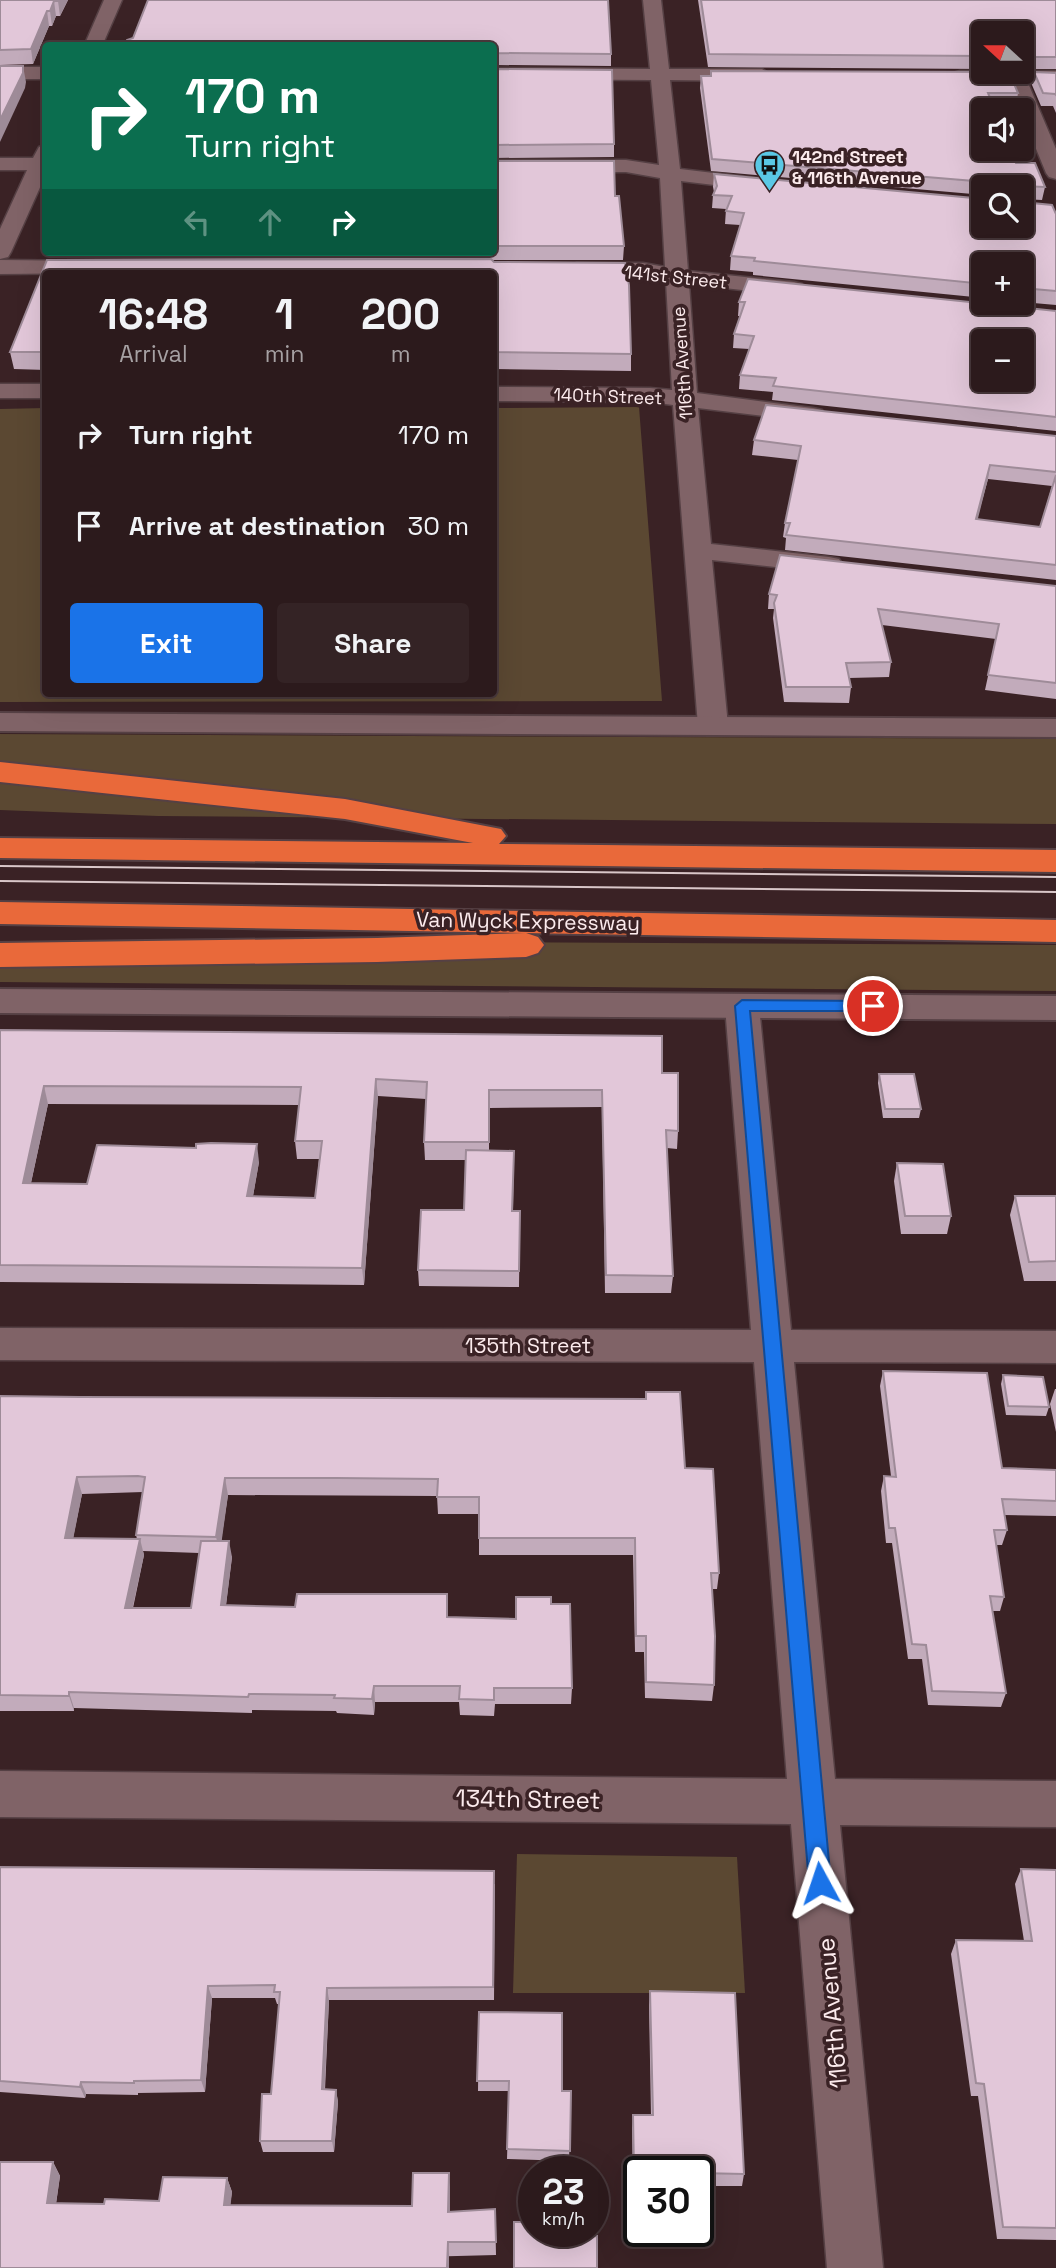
<!DOCTYPE html>
<html lang="en">
<head>
<meta charset="utf-8">
<style>
	body { margin:0; font-family:"Space Grotesk",sans-serif; background:#342325; color:#f1f3f6; height:100vh; display:flex; flex-direction:column; font-size:26px; white-space:nowrap }
	* { box-sizing:border-box; margin:0 }
	p { font-size:23px; color:#a6a1a3 }
	.icon { flex:none; width:38px; height:38px; fill:none; stroke:currentColor; stroke-width:2; stroke-linecap:round; stroke-linejoin:round }
	.map { position:relative; flex:1; overflow:hidden }
	.details { position:absolute; left:42px; top:270px; width:455px; height:427px; display:flex; flex-direction:column; background:#2c1a1c; border-radius:7px; box-shadow:0 7px 28px #0002,0 0 0 2px #48383b }
	.details>* { flex:none }
	.top-card { position:absolute; left:42px; top:42px; width:455px; height:214px; border-radius:7px; box-shadow:0 7px 28px #0002,0 0 0 2px #48383b; background:#0b6e4f; color:#fff; overflow:hidden }
	.needle { width:46px; rotate:291deg }
	.fabs { position:absolute; left:971px; top:21px; display:grid; gap:14px }
	.fabs a { display:grid; place-items:center; width:63px; height:63px; border-radius:7px; background:#2c1a1c; box-shadow:0 7px 28px #0002,0 0 0 2px #48383b; font-size:35px }
	.speed { position:absolute; left:518px; top:2156px; display:flex; gap:14px; font-size:35px; font-weight:700; text-align:center }
	.speed>* { display:grid; place-content:center; width:91px; height:91px; border-radius:50%; background:#2c1a1c; box-shadow:0 7px 28px #0002,0 0 0 2px #48383b; line-height:1 }
	.speed small { font-size:18px; font-weight:400 }
	.speed .limit { border:4px solid #111; border-radius:10px; background:#fff; color:#111 }
	.pin { position:absolute; display:grid; place-items:center; width:60px; height:60px; color:#fff; margin:-30px; border:4px solid #fff; border-radius:50%; box-shadow:0 2px 7px #0007 }
	.me { position:absolute; width:77px; margin:-38px; rotate:355deg; stroke-linejoin:round; filter:drop-shadow(0 0 5px #0008) }
	.turn { display:flex; align-items:center; gap:24px; height:147px; padding:0 28px; font-size:32px }
	.turn .icon { width:91px; height:91px; stroke-width:2.5 }
	.turn b { display:block; font-size:49px; line-height:60px }
	.lanes { display:flex; align-items:center; height:66px; padding:0 28px; background:#0003; justify-content:center; gap:35px; direction:ltr }
	.lanes .off { opacity:.35 }
	.eta { display:flex; justify-content:space-evenly; align-items:center; height:119px; text-align:center }
	.eta b { font-size:42px; font-weight:600; line-height:49px }
	.cta { display:flex; gap:14px; margin-top:auto; padding:14px 28px }
	.cta a { flex:1; height:80px; border-radius:7px; background:#1a73e8; color:#fff; font-size:28px; font-weight:600; line-height:80px; text-align:center }
	.cta a+a { background:#342325; color:#f1f3f6 }
	ul { padding:0; list-style:none }
	li { display:flex; align-items:center; gap:21px; height:91px; padding:0 28px }
	li div { flex:1 }
	li b { display:block; font-size:26px }
	li em { font-style:normal }
	.map>svg:first-child { display:block }
	.green { fill:#5b4832 }
	.lines { fill:none; stroke-linecap:round; stroke-linejoin:round }
	.street-casing { stroke:#554044; stroke-width:3 }
	.secondary-casing { stroke:#554044; stroke-width:4 }
	.highway-casing { stroke:#554044; stroke-width:4 }
	.street { fill:#806367; fill-rule:evenodd }
	.secondary { fill:#806367; fill-rule:evenodd }
	.highway { fill:#e9693a; fill-rule:evenodd }
	.tram { stroke:#d9c7c9; stroke-width:2 }
	.wall { fill:#c2abbb; fill-rule:evenodd }
	.shaded-wall { fill:#9e8b98 }
	.building { fill:#e2c7d9; stroke:#9e8b98; stroke-width:2; fill-rule:evenodd }
	.route { fill:#1a73e8; stroke:#114b97; stroke-width:2 }
	.labels { text-anchor:middle; dominant-baseline:central; stroke-width:7; stroke-linejoin:round; paint-order:stroke }
	.far-poi-label { font-size:18px; font-weight:bold; fill:#fcebed; stroke:#3a2225; text-anchor:start }
	.far-street-label { font-size:18px; fill:#fcebed; stroke:#3a2225 }
	.street-label { font-size:21px; fill:#fcebed; stroke:#3a2225 }
	.near-street-label { font-size:24px; fill:#fcebed; stroke:#3a2225 }
</style>
</head>
<body>
<div class="map">
<svg width="1056" height="2268" viewBox="0 0 1056 2268">
	<rect width="100%" height="100%" fill="#3a2225"/>
	<g class="green">
		<polygon points="639,407 662,701 0,702 0,409 45,408 46,693 494,693 494,408"/>
		<polygon points="0,734 1056,739 1056,824 158,816 0,810"/>
		<polygon points="265,941 1056,945 1056,991 0,982 0,953"/>
		<polygon points="517,1854 737,1857 745,1993 513,1993"/>
	</g>
	<g class="lines">
		<defs>
			<g id="street">
				<polygon points="104,0 122,0 102,46 84,46"/>
				<polygon points="643,0 661,0 669,69 762,69 771,75 762,81 670,80 680,169 764,179 771,181 774,185 771,189 764,191 681,181 688,271 794,282 802,284 805,289 802,294 794,296 689,284 697,393 813,408 822,410 825,415 822,420 813,422 698,408 711,544 829,557 839,559 843,565 839,571 829,573 712,560 728,726 724,732 713,735 702,732 698,726 673,405 650,402 494,401 494,387 650,388 672,390 666,281 643,277 577,277 569,275 566,270 569,265 577,263 643,263 665,267 660,178 626,172 494,172 494,160 626,160 659,165 651,80 494,79 494,68 650,69"/>
				<rect x="0" y="67" width="46" height="12"/>
				<polygon points="960,71 1056,71 1056,83 1028,83 1056,149 1056,179 1049,177 1046,173 1009,83 953,81 951,77 953,73"/>
				<polygon points="46,145 46,174 11,252 8,257 0,259 0,229 27,170 0,170 0,158 33,158 39,147"/>
				<polygon points="0,260 95,261 103,263 106,268 101,273 0,274"/>
				<rect x="0" y="384" width="46" height="14"/>
				<polygon points="742,994 754,998 759,1006 791,1330 1056,1331 1056,1363 794,1362 835,1779 1056,1781 1056,1827 840,1825 883,2268 827,2268 791,1824 0,1817 0,1771 787,1779 754,1362 0,1360 0,1328 751,1330 725,1006 730,998"/>
			</g>
			<g id="secondary">
				<polygon points="0,713 1056,719 1056,737 0,731"/>
				<polygon points="0,989 1056,996 1056,1020 0,1013"/>
			</g>
			<g id="highway">
				<polygon points="0,762 345,799 501,829 506,836 499,844 1056,850 1056,872 0,858 0,838 473,843 345,819 0,782"/>
				<polygon points="0,902 1056,920 1056,942 0,924"/>
				<polygon points="526,933 538,937 544,945 538,953 526,957 377,962 0,967 0,943 377,938"/>
			</g>
		</defs>
		<use href="#street" class="street-casing"/>
		<use href="#secondary" class="secondary-casing"/>
		<use href="#highway" class="highway-casing"/>
		<use href="#street" class="street"/>
		<use href="#secondary" class="secondary"/>
		<use href="#highway" class="highway"/>
		<g class="tram">
			<polyline points="0,866 1056,877"/>
			<polyline points="0,881 1056,892"/>
		</g>
	</g>
	<g class="wall">
		<polygon points="0,0 68,0 60,16 56,16 52,26 49,26 33,64 0,65"/>
		<polygon points="698,0 1056,0 1056,69 1022,69 1022,33 984,33 984,69 708,67"/>
		<polygon points="133,38 611,54 611,66 494,65 494,68"/>
		<polygon points="494,69 614,144 614,157 494,158"/>
		<polygon points="711,71 1018,93 1016,106 993,106 1016,163 1045,187 1042,200 1022,199 1022,202 1056,214 1056,305 1022,302 1022,264 984,264 984,298 753,275 753,272 730,270 731,256 740,225 725,224 726,209 712,208 713,195 714,192 713,187 714,174 984,226 1022,187 984,187 984,195 711,171 700,88 701,76 711,76"/>
		<polygon points="1034,72 1056,73 1056,113 1053,106 1041,106 1032,85"/>
		<polygon points="494,161 614,161 615,196 619,196 624,246 623,260 492,260 494,262 625,263 629,285 631,354 631,371 494,369 494,273 46,273 46,370 14,369 10,352 47,260 402,259 57,258 56,252 494,252"/>
		<polygon points="739,302 1056,311 1056,431 772,400 773,392 739,389 740,375 749,349 733,348 734,334 740,316 738,316"/>
		<path d="M 1056,436 L 1056,580 L 785,550 L 786,538 L 783,537 L 785,523 L 798,460 L 752,455 L 754,440 ZM 988,479 L 1052,486 L 1040,527 L 977,519 Z"/>
		<polygon points="1056,586 1056,699 985,690 996,639 882,625 891,662 889,677 849,678 851,687 849,703 784,702 773,618 774,609 768,609 769,594"/>
		<path d="M 0,1030 L 662,1073 L 678,1131 L 677,1149 L 667,1148 L 673,1276 L 671,1293 L 605,1293 L 602,1107 L 489,1108 L 489,1151 L 514,1151 L 513,1211 L 520,1211 L 519,1287 L 419,1286 L 418,1270 L 464,1210 L 466,1160 L 425,1160 L 424,1142 L 426,1099 L 378,1096 L 364,1285 L 0,1282 ZM 48,1104 L 299,1105 L 295,1141 L 297,1159 L 319,1159 L 315,1198 L 253,1196 L 259,1162 L 87,1184 L 31,1183 Z"/>
		<polygon points="879,1074 921,1109 919,1118 883,1118 878,1083"/>
		<polygon points="897,1163 951,1216 947,1234 901,1234 894,1181"/>
		<polygon points="1015,1196 1056,1196 1056,1281 1024,1281 1010,1215"/>
		<polygon points="883,1371 1002,1468 1056,1470 1056,1516 1004,1515 1007,1530 1002,1545 996,1545 1004,1597 1000,1611 992,1611 1006,1693 1001,1707 928,1705 922,1659 908,1659 892,1543 886,1543 881,1491 884,1476 891,1476 880,1386"/>
		<polygon points="1003,1375 1049,1407 1046,1416 1006,1415 1001,1384"/>
		<polygon points="1055,1389 1056,1389 1056,1432 1050,1404"/>
		<path d="M 646,1392 L 685,1468 L 719,1573 L 717,1589 L 712,1589 L 714,1685 L 712,1701 L 645,1698 L 644,1652 L 635,1652 L 633,1555 L 479,1555 L 479,1514 L 438,1514 L 437,1496 L 228,1495 L 221,1541 L 232,1557 L 226,1605 L 448,1610 L 448,1617 L 516,1619 L 551,1604 L 572,1688 L 571,1704 L 495,1704 L 494,1716 L 460,1715 L 459,1702 L 375,1702 L 374,1715 L 337,1713 L 336,1711 L 252,1710 L 252,1713 L 74,1708 L 74,1711 L 0,1711 L 0,1396 L 80,1397 L 645,1399 ZM 143,1492 L 136,1535 L 137,1539 L 73,1538 L 82,1494 ZM 143,1551 L 199,1553 L 191,1608 L 133,1608 L 144,1555 Z"/>
		<polygon points="0,1867 495,1884 494,2000 329,2000 325,2090 336,2090 338,2102 334,2152 263,2152 260,2141 271,2094 279,2004 277,2004 275,1998 212,1998 205,2092 138,2093 138,2095 86,2094 85,2098 0,2092"/>
		<polygon points="1021,1869 1056,1870 1056,2240 997,2239 978,2096 971,2096 951,1954 956,1940 1024,1941 1015,1884"/>
		<polygon points="650,1991 744,2174 742,2186 698,2186 698,2172 639,2172 639,2185 633,2185 632,2128 633,2115 651,2115 649,2005"/>
		<polygon points="479,2012 562,2091 571,2091 569,2161 507,2159 509,2091 478,2091"/>
		<polygon points="53,2162 60,2176 56,2204 104,2204 159,2201 227,2178 232,2192 230,2205 412,2206 450,2187 450,2212 495,2209 496,2255 0,2268"/>
	</g>
	<g class="shaded-wall">
		<polygon points="59,0 68,0 60,16 58,1"/>
		<polygon points="54,1 56,16 52,26 50,11"/>
		<polygon points="47,11 49,26 33,64 31,49"/>
		<polygon points="23,66 26,82 25,88 0,142 0,120"/>
		<polygon points="990,465 988,479 974,534 976,519"/>
		<polygon points="376,1079 378,1096 364,1285 362,1268"/>
		<polygon points="44,1086 48,1104 27,1201 23,1183"/>
		<polygon points="257,1144 259,1162 250,1213 247,1196"/>
		<polygon points="77,1477 82,1494 70,1555 65,1538"/>
		<polygon points="225,1478 228,1495 220,1553 216,1537"/>
		<polygon points="140,1539 144,1555 129,1624 125,1608"/>
		<polygon points="229,1541 232,1557 224,1621 221,1605"/>
		<polygon points="374,1686 375,1702 374,1715 372,1699"/>
		<polygon points="69,1692 74,1708 74,1711 69,1696"/>
		<polygon points="208,1986 212,1998 205,2092 201,2080"/>
		<polygon points="327,1988 329,2000 324,2101 322,2089"/>
		<polygon points="81,2082 86,2094 85,2098 80,2087"/>
		<polygon points="336,2090 338,2102 334,2152 332,2141"/>
		<polygon points="53,2162 60,2176 54,2217 47,2203"/>
		<polygon points="449,2173 450,2187 450,2226 448,2212"/>
		<polygon points="227,2178 232,2192 229,2219 224,2205"/>
		<polygon points="448,2242 449,2255 449,2268 447,2268"/>
	</g>
	<g class="building">
		<polygon points="0,0 59,0 58,1 54,1 50,11 47,11 31,49 0,50"/>
		<polygon points="148,0 608,0 611,54 494,53 494,55 494,46 125,46 127,40 133,38"/>
		<polygon points="701,0 1056,0 1056,57 1022,57 1022,33 984,33 984,56 709,54"/>
		<polygon points="0,66 23,66 23,73 0,120"/>
		<polygon points="494,69 612,70 614,144 494,145"/>
		<polygon points="711,71 1009,72 1018,93 988,93 995,110 984,110 984,149 1010,149 1016,163 1035,163 1045,187 1022,186 1022,202 1052,205 1056,214 1056,291 1022,288 1022,264 984,264 984,284 754,261 755,258 731,256 744,213 726,211 732,196 713,195 717,186 714,174 984,199 984,226 1022,226 1022,187 989,187 989,185 986,182 712,159 701,76 711,76"/>
		<polygon points="1034,72 1056,73 1056,95 1055,94 1043,93"/>
		<polygon points="494,161 614,161 615,196 619,196 624,246 494,246"/>
		<polygon points="491,259 494,262 625,263 629,285 631,354 494,352 494,273 46,273 46,352 10,352 47,260"/>
		<path d="M 748,279 L 1056,311 L 1056,417 L 773,386 L 776,378 L 740,375 L 754,336 L 734,334 L 745,302 L 739,302 ZM 984,341 L 1022,341 L 1022,380 L 984,380 Z"/>
		<polygon points="766,405 1056,436 1056,472 990,465 976,519 1040,527 1056,475 1056,565 786,535 790,523 785,523 801,446 754,440"/>
		<polygon points="780,555 1056,586 1056,683 988,675 999,624 878,609 891,662 846,663 851,687 786,687 774,603 777,595 769,594"/>
		<path d="M 0,1030 L 662,1036 L 662,1073 L 678,1073 L 678,1131 L 666,1130 L 673,1276 L 606,1275 L 602,1090 L 489,1090 L 489,1142 L 424,1142 L 427,1082 L 376,1079 L 362,1268 L 0,1265 ZM 44,1086 L 301,1087 L 295,1141 L 322,1141 L 315,1198 L 247,1196 L 257,1144 L 211,1143 L 196,1144 L 196,1148 L 97,1145 L 87,1184 L 23,1183 Z"/>
		<polygon points="879,1074 914,1074 921,1109 885,1109"/>
		<polygon points="466,1150 514,1151 512,1211 520,1211 519,1271 418,1270 421,1210 464,1210"/>
		<polygon points="897,1163 943,1164 951,1216 905,1216"/>
		<polygon points="1015,1196 1056,1196 1056,1261 1029,1262"/>
		<polygon points="883,1371 987,1373 1002,1468 1056,1470 1056,1501 1002,1499 1007,1530 994,1530 1004,1597 990,1596 1006,1693 932,1691 926,1645 912,1644 895,1528 889,1528 884,1476 896,1477"/>
		<polygon points="1003,1375 1043,1377 1049,1407 1008,1406"/>
		<polygon points="646,1392 680,1392 685,1468 713,1469 719,1573 711,1573 715,1636 714,1685 646,1682 646,1636 636,1636 635,1538 479,1538 479,1497 437,1497 438,1479 337,1478 225,1478 216,1537 136,1535 145,1477 138,1476 77,1477 65,1538 140,1539 125,1608 191,1608 201,1541 229,1541 221,1605 295,1607 297,1594 447,1594 447,1617 516,1619 516,1597 551,1597 551,1604 570,1604 572,1688 494,1688 494,1700 459,1699 460,1686 374,1686 372,1699 334,1698 335,1695 249,1694 248,1697 69,1692 69,1696 0,1695 0,1396 80,1397 646,1399"/>
		<polygon points="0,1867 494,1871 493,1987 327,1988 322,2089 336,2090 332,2141 260,2141 262,2094 271,2094 280,1992 274,1992 275,1985 208,1986 201,2080 134,2081 134,2083 81,2082 80,2087 0,2081"/>
		<polygon points="1021,1869 1056,1870 1056,2228 1003,2227 984,2084 976,2083 956,1940 1032,1941"/>
		<polygon points="650,1991 735,1993 744,2174 698,2173 698,2172 634,2172 633,2115 653,2115"/>
		<polygon points="479,2012 562,2013 562,2091 571,2091 570,2151 507,2149 509,2081 477,2081"/>
		<polygon points="0,2162 53,2162 47,2203 104,2204 105,2199 159,2201 163,2177 227,2178 224,2205 412,2206 413,2173 449,2173 448,2212 495,2209 496,2242 448,2242 447,2268 0,2268"/>
		<polygon points="514,2222 534,2222 534,2231 549,2231 549,2237 597,2236 597,2268 514,2268"/>
	</g>
	<polygon class="route" points="742,1000 873,1001 881,1006 873,1011 750,1011 831,1883 827,1890 820,1893 812,1890 809,1883 735,1006"/>
	<defs>
		<symbol id="bus-pin" viewBox="-11 -11 22 30"><path d="M0 17L-7.5 6A9.5 9.5 0 1 1 7.5 6Z" fill="#5ac8e5" stroke="#3a2225"/><path d="M-5-6H5V4H4V6H2V4H-2V6H-4V4H-5ZM-3.5-4V0h7V-4ZM-3.5 1.2v1.5H-2V1.2ZM2 1.2v1.5H3.5V1.2Z" fill="#111"/></symbol>
	</defs>
	<g fill-rule="evenodd">
		<use href="#bus-pin" x="752" y="148" width="35" height="47"/>
	</g>
	<g class="labels">
		<g class="far-poi-label">
			<text x="792" y="156">142nd Street<tspan x="792" dy="21">&amp; 116th Avenue</tspan></text>
		</g>
		<g class="far-street-label">
			<text transform="translate(676 277) rotate(6)">141st Street</text>
			<text transform="translate(682 363) rotate(-94)">116th Avenue</text>
			<text transform="translate(608 396) rotate(2)">140th Street</text>
		</g>
		<g class="street-label">
			<text transform="translate(528 921) rotate(1)">Van Wyck Expressway</text>
			<text x="528" y="1345">135th Street</text>
		</g>
		<g class="near-street-label">
			<text transform="translate(528 1799) rotate(1)">134th Street</text>
			<text transform="translate(832 2013) rotate(-95)">116th Avenue</text>
		</g>
	</g>
</svg>
<div class="fabs">
<a><svg class="needle" viewBox="-14 -14 28 28"><path d="M0-13l5 13h-10z" fill="#e53935"/><path d="M0 13l5-13h-10z" fill="#a6a1a3"/></svg></a>
<a><svg class="icon" aria-label="sound" viewBox="0 0 24 24"><path d="M4 9h4l5-4v14l-5-4H4zM17 9q2 3 0 6"/></svg></a>
<a><svg class="icon" aria-label="search" viewBox="0 0 24 24"><circle cx="10" cy="10" r="6"/><path d="M15 15l6 6"/></svg></a>
<a>+</a>
<a>−</a>
</div>
<div class="speed"><div>23<small>km/h</small></div><div class="limit">30</div></div>
<div class="pin" style="left:873px;top:1006px;background:#d93025"><svg class="icon" aria-label="arrive" viewBox="0 0 24 24"><path d="M6 21V4h12l-3 4 3 4H6"/></svg></div>
<svg class="me" style="left:820px;top:1883px" viewBox="-20 -20 40 40"><path d="M0-17L14 15 0 8-14 15z" fill="#1a73e8" stroke="#fff" stroke-width="4"/></svg>
<div class="top-card">
<div class="turn"><svg class="icon" aria-label="right" viewBox="0 0 24 24"><path d="M7 20v-9h11M14 6l5 5-5 5"/></svg><div><b>170 m</b>Turn right</div></div>
<div class="lanes"><svg class="icon off" aria-label="left" viewBox="0 0 24 24"><path d="M17 20v-9H6M10 6l-5 5 5 5"/></svg><svg class="icon off" aria-label="ahead" viewBox="0 0 24 24"><path d="M12 20V5M6 11l6-6 6 6"/></svg><svg class="icon" aria-label="right" viewBox="0 0 24 24"><path d="M7 20v-9h11M14 6l5 5-5 5"/></svg></div>
</div>
<section class="details">
<div class="eta">
<div><b>16:48</b><p>Arrival</p></div>
<div><b>1</b><p>min</p></div>
<div><b>200</b><p>m</p></div>
</div>
<ul>
<li><svg class="icon" aria-label="right" viewBox="0 0 24 24"><path d="M7 20v-9h11M14 6l5 5-5 5"/></svg><div><b>Turn right</b></div><em>170 m</em></li>
<li><svg class="icon" aria-label="arrive" viewBox="0 0 24 24"><path d="M6 21V4h12l-3 4 3 4H6"/></svg><div><b>Arrive at destination</b></div><em>30 m</em></li>
</ul>
<div class="cta"><a>Exit</a><a>Share</a></div>
</section>
</div>
</body>
</html>
